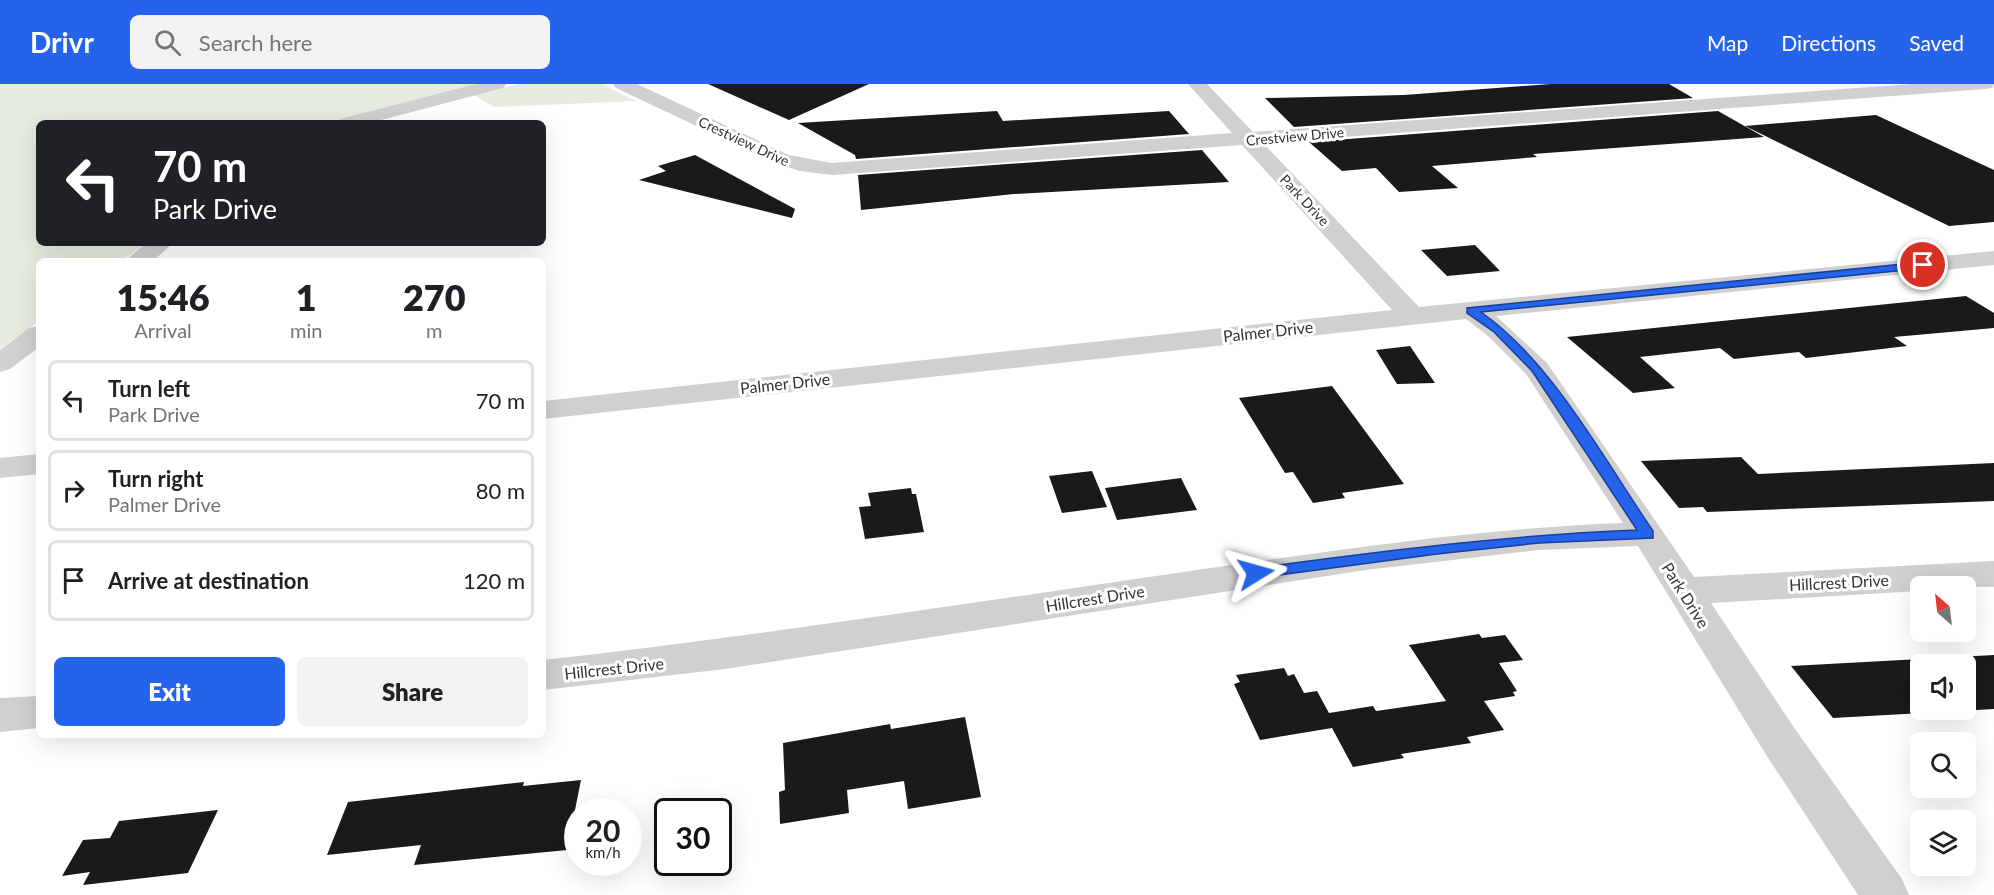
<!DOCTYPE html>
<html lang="en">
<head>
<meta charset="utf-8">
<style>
	body { margin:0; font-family:Lato,sans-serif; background:#f2f2f2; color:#202124; height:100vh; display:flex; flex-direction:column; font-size:22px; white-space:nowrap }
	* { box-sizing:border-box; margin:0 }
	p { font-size:20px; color:#757577 }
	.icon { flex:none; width:33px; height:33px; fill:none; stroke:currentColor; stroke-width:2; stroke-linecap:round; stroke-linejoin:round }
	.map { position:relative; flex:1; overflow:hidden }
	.panel { position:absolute; left:36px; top:174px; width:510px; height:480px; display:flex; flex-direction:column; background:#fff; border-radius:9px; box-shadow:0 6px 24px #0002 }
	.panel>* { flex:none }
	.top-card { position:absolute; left:36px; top:36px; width:510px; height:126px; border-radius:9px; box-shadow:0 6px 24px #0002; background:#202124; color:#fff; overflow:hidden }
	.needle { width:39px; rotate:332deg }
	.fabs { position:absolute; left:1910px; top:492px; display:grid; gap:12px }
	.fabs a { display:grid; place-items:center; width:66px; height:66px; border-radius:9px; background:#fff; box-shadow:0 6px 24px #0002; font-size:30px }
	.speed { position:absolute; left:564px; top:714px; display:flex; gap:12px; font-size:30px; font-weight:700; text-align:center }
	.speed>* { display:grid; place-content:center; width:78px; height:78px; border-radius:50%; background:#fff; box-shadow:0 6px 24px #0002; line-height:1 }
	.speed small { font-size:15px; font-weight:400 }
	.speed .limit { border:3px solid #111; border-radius:9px; background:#fff; color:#111 }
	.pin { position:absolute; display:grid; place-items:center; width:51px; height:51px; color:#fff; margin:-26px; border:3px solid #fff; border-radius:50%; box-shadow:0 2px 6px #0007 }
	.me { position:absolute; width:66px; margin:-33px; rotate:82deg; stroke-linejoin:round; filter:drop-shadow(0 0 4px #0008) }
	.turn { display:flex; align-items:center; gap:21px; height:126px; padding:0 18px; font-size:27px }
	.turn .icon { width:78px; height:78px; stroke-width:2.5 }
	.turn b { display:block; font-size:42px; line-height:51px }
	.eta { display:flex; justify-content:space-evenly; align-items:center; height:102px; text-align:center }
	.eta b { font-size:36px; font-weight:800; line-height:42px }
	.button { display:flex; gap:12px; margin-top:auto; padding:12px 18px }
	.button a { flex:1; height:69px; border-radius:9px; background:#2563eb; color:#fff; font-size:24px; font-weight:800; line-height:69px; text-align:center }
	.button a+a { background:#f2f2f2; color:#202124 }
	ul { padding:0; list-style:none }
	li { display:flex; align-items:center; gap:18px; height:81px; margin:0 12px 9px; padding:0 6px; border:3px solid #e0e0e0; border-radius:9px }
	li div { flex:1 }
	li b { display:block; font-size:22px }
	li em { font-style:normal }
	header { display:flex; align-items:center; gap:36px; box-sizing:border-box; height:84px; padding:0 30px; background:#2563eb; color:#fff }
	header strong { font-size:28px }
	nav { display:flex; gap:33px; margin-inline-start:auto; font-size:21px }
	.search { width:420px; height:54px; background:#f2f2f2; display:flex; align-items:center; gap:15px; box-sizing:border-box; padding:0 21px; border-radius:9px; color:#757577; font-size:22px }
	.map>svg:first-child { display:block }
	.green { fill:#e6ecdf }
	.building { fill:#1a1a1a; fill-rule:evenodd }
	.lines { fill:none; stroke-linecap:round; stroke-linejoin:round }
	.minor { fill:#d0d0d0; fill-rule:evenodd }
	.route { fill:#2563eb; stroke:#184099; stroke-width:1.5 }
	.labels { text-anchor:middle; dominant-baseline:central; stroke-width:6; stroke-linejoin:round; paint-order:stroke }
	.far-street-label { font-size:14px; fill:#333; stroke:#fff }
	.street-label { font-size:16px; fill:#333; stroke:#fff }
</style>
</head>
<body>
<header>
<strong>Drivr</strong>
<div class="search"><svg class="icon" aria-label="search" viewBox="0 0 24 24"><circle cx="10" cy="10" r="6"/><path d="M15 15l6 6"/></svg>Search here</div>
<nav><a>Map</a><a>Directions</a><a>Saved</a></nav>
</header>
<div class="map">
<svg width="1994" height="811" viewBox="0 0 1994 811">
	<rect width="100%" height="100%" fill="#fff"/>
	<g class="green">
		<polygon points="0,0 475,0 341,39 39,39 39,159 146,159 121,177 39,177 39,237 0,265"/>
		<polygon points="520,0 601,0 636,17 494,23 474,11"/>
	</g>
	<g class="building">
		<polygon points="708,0 869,0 789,36"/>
		<polygon points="1551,0 1669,0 1693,14 1294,43 1265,14 1404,11"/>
		<polygon points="997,27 1003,37 1169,27 1189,50 856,75 855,71 798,39"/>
		<polygon points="1718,27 1764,53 1533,70 1537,73 1432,82 1458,104 1399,108 1376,84 1342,87 1309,58"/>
		<polygon points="1876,31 1994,86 1994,138 1949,142 1745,42"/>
		<polygon points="1202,66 1229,98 1014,110 861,126 858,91"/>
		<polygon points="695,71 795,125 792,134 639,96 666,87 658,82"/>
		<polygon points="1475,161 1500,187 1447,192 1421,166"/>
		<polygon points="1966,212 1994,229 1994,244 1894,253 1907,262 1806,274 1799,268 1734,275 1720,264 1640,273 1675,304 1633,309 1567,253"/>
		<polygon points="1410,262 1435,299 1397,300 1376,266"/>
		<polygon points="1332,302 1404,400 1342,409 1345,414 1313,419 1293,388 1285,389 1239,314"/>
		<polygon points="1741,373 1758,390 1994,379 1994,417 1707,428 1703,423 1679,424 1641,377"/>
		<polygon points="1092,387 1107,423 1062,429 1049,392"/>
		<polygon points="1181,394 1197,426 1117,436 1105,404"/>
		<polygon points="911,404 912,410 916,410 924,448 865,455 859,423 871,422 868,409"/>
		<polygon points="1479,550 1482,554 1505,551 1523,576 1499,579 1517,607 1513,608 1515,612 1484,617 1504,646 1467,653 1471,659 1401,670 1404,674 1353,683 1332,644 1260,656 1234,600 1240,598 1236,591 1284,584 1288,592 1294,590 1304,609 1317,607 1329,629 1373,622 1376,627 1446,617 1409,561"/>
		<path d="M 1994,571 L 1994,625 L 1833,634 L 1791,582 ZM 1920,580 L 1965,580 L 1965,626 L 1920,626 Z"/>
		<polygon points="965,633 981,713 908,725 904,697 847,706 849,729 780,740 779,708 785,706 783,659 890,640 891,645"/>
		<polygon points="581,696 567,766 414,781 421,761 327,771 348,718 524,698 523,702"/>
		<polygon points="218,726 188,789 83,801 90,788 62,792 83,756 110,754 119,737"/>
	</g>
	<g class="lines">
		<g class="minor">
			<polygon points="476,0 506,0 503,4 370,39 337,39 340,35"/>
			<path d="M 613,0 L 637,0 L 789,71 L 832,79 L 1232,49 L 1188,0 L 1207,0 L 1253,48 L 1911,0 L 1994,0 L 1992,4 L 1986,5 L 1263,59 L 1419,223 L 1994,167 L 1994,181 L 1496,232 L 1547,279 L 1694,493 L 1994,477 L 1994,503 L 1920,502 L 1920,507 L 1711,519 L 1795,645 L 1902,795 L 1909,811 L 1858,811 L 1765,669 L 1638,462 L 1539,466 L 1366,486 L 725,585 L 543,606 L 543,576 C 748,553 952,522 1156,492 C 1311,470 1466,445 1623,439 L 1526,290 L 1488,252 L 1466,235 L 543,335 L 543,317 L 1392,226 L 1242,61 L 832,91 L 800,87 L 775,79 L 616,4 Z"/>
			<polygon points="146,159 173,159 153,177 125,177"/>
			<polygon points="39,242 39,263 10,285 0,288 0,266 29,244"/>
			<polygon points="39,370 39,390 0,394 0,374"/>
			<polygon points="39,612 39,644 0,648 0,614"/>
		</g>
	</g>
	<path class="route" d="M 1923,178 L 1926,179 L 1926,184 L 1481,228 C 1552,278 1604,375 1653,447 L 1653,454 L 1539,459 L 1437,470 L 1256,494 L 1248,489 L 1256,484 C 1383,467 1509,451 1637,446 L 1532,287 L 1494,248 L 1467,229 L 1467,224 Z"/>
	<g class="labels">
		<g class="far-street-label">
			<text transform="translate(1295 52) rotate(-5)">Crestview Drive</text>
			<text transform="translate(744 57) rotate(25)">Crestview Drive</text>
			<text transform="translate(1305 116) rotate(47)">Park Drive</text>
		</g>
		<g class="street-label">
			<text transform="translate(1268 247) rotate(-6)">Palmer Drive</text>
			<text transform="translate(785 299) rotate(-6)">Palmer Drive</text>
			<text transform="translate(1839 498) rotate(-3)">Hillcrest Drive</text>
			<text transform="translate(1686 511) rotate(58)">Park Drive</text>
			<text transform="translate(1095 514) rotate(-9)">Hillcrest Drive</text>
			<text transform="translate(614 584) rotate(-6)">Hillcrest Drive</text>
		</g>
	</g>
</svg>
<div class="fabs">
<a><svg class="needle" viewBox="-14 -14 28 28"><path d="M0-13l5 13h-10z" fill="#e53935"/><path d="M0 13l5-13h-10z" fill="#757577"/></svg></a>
<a><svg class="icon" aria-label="sound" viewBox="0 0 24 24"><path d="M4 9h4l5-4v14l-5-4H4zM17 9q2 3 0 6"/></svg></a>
<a><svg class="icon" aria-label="search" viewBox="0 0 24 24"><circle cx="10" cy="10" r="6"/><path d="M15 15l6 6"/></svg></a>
<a><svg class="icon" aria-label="layers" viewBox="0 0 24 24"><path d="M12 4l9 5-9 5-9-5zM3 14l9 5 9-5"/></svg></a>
</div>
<div class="speed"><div>20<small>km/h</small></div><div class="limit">30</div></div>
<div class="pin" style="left:1923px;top:181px;background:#d93025"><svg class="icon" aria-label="arrive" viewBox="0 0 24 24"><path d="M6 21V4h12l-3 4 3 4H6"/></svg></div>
<svg class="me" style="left:1256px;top:489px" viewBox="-20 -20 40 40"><path d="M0-17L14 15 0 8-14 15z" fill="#2563eb" stroke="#fff" stroke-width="4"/></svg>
<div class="top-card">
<div class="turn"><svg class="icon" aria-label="left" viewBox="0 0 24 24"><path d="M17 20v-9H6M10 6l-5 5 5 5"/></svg><div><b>70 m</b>Park Drive</div></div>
</div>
<section class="panel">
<div class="eta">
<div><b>15:46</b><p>Arrival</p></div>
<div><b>1</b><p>min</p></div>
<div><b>270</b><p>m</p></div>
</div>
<ul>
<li><svg class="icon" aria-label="left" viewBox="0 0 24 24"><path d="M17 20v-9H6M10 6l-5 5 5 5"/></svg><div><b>Turn left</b><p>Park Drive</p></div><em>70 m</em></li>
<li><svg class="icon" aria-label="right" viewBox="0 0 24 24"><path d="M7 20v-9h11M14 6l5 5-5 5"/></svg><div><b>Turn right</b><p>Palmer Drive</p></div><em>80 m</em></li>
<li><svg class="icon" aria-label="arrive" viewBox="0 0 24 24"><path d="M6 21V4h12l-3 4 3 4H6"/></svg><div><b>Arrive at destination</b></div><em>120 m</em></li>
</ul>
<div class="button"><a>Exit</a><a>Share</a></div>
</section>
</div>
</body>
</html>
